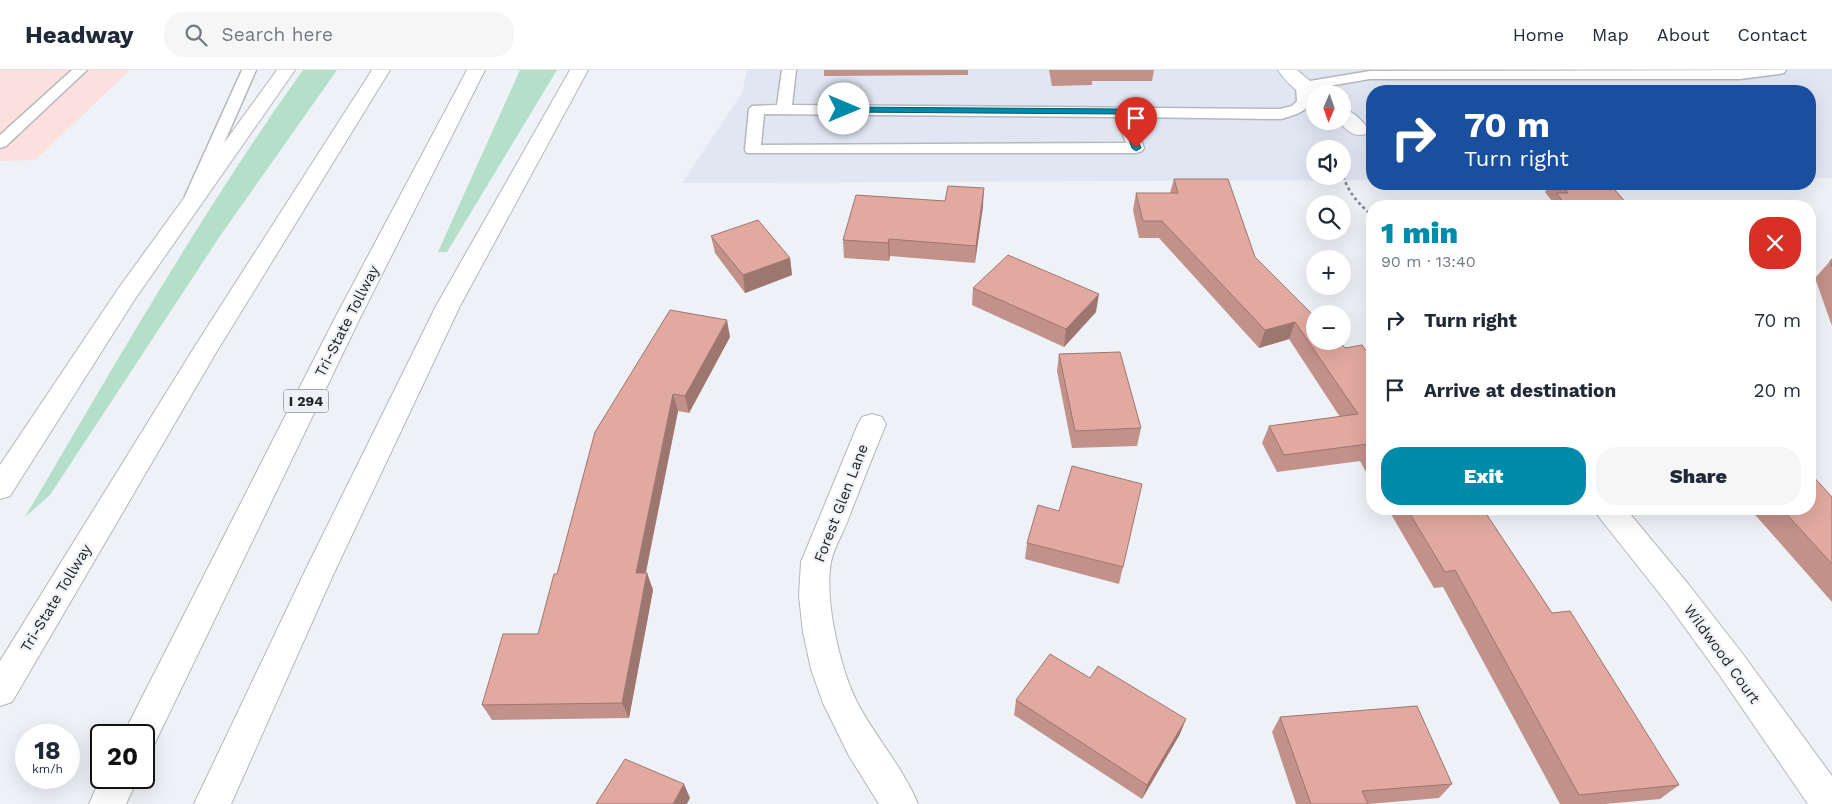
<!DOCTYPE html>
<html lang="en">
<head>
<meta charset="utf-8">
<style>
	body { margin:0; font-family:"Work Sans",sans-serif; background:#f6f6f7; color:#1f2937; height:100vh; display:flex; flex-direction:column; font-size:19px; white-space:nowrap }
	* { box-sizing:border-box; margin:0 }
	p { font-size:16px; color:#747a83 }
	.icon { flex:none; width:28px; height:28px; fill:none; stroke:currentColor; stroke-width:2; stroke-linecap:round; stroke-linejoin:round }
	.map { position:relative; flex:1; overflow:hidden }
	.sheet { position:absolute; left:1366px; top:130px; width:450px; height:315px; display:flex; flex-direction:column; background:#fff; border-radius:20px; box-shadow:0 5px 20px #0002 }
	.sheet>* { flex:none }
	.hud { position:absolute; left:1366px; top:15px; width:450px; height:105px; border-radius:20px; box-shadow:0 5px 20px #0002; background:#1a4fa0; color:#fff; overflow:hidden }
	.needle { width:32px; rotate:182deg }
	.controls { position:absolute; left:1306px; top:15px; display:grid; gap:10px }
	.controls a { display:grid; place-items:center; width:45px; height:45px; border-radius:50%; background:#fff; box-shadow:0 5px 20px #0002; font-size:25px }
	.speed { position:absolute; left:15px; top:654px; display:flex; gap:10px; font-size:25px; font-weight:700; text-align:center }
	.speed>* { display:grid; place-content:center; width:65px; height:65px; border-radius:50%; background:#fff; box-shadow:0 5px 20px #0002; line-height:1 }
	.speed small { font-size:12px; font-weight:400 }
	.speed .limit { border:2px solid #111; border-radius:8px; background:#fff; color:#111 }
	.pin { position:absolute; display:grid; place-items:center; width:42px; height:42px; color:#fff; margin:-51px -21px; border-radius:50% 50% 50% 0; rotate:-45deg; box-shadow:0 0 5px #0007 }
	.pin .icon { rotate:45deg }
	.me { position:absolute; width:55px; margin:-28px; rotate:90deg; stroke-linejoin:round; filter:drop-shadow(0 0 4px #0008) }
	.turn { display:flex; align-items:center; gap:18px; height:105px; padding:0 15px; font-size:22px }
	.turn .icon { width:65px; height:65px; stroke-width:2.5 }
	.turn b { display:block; font-size:35px; line-height:42px }
	.round { display:grid; place-items:center; flex:none; width:52px; height:52px; border-radius:20px; background:#f6f6f7 }
	.summary { display:flex; align-items:center; justify-content:space-between; height:85px; padding:0 15px }
	h1 { font-size:30px; font-weight:800; line-height:38px; color:#008baa }
	.action { display:flex; gap:10px; margin-top:auto; padding:10px 15px }
	.action a { flex:1; height:58px; border-radius:20px; background:#008baa; color:#fff; font-size:20px; font-weight:800; line-height:58px; text-align:center }
	.action a+a { background:#f6f6f7; color:#1f2937 }
	ul { padding:0; list-style:none }
	li { display:flex; align-items:center; gap:15px; height:70px; padding:0 15px }
	li div { flex:1 }
	li b { display:block; font-size:19px }
	li em { font-style:normal }
	header { display:flex; align-items:center; gap:30px; box-sizing:border-box; height:70px; padding:0 25px; background:#fff; border-bottom:1px solid #e0e1e3 }
	header strong { font-size:24px }
	nav { display:flex; gap:28px; margin-inline-start:auto; font-size:18px }
	.search { width:350px; height:45px; background:#f6f6f7; display:flex; align-items:center; gap:12px; box-sizing:border-box; padding:0 18px; border-radius:20px; color:#747a83; font-size:19px }
	.map>svg:first-child { display:block }
	.built { fill:#e0e7f3; fill-rule:evenodd }
	.industrial { fill:#fbe0dd }
	.green { fill:#b4e0c9 }
	.lines { fill:none; stroke-linecap:round; stroke-linejoin:round }
	.lane-casing { stroke:#b4b7bc; stroke-width:3 }
	.street-casing { stroke:#b4b7bc; stroke-width:2 }
	.highway-casing { stroke:#b4b7bc; stroke-width:2 }
	.path { stroke:#818387; stroke-width:2.5; stroke-dasharray:3 3; stroke-linecap:butt }
	.lane { fill:#fff; fill-rule:evenodd }
	.street { fill:#fff; fill-rule:evenodd }
	.highway { fill:#fff; fill-rule:evenodd }
	.wall { fill:#c2918a }
	.shaded-wall { fill:#9e7670 }
	.building { fill:#e1a9a0; stroke:#9e7670 }
	.route { fill:#008baa; stroke:#005a6e }
	.labels { text-anchor:middle; dominant-baseline:central; stroke-width:4.5; stroke-linejoin:round; paint-order:stroke }
	.shield { fill:#eef1f6; stroke:#5d5f62; stroke-width:1 }
	.shield-label { font-size:14px; font-weight:bold; fill:#1f2022 }
	.street-label { font-size:15px; fill:#1f2022; stroke:#eef1f6 }
</style>
</head>
<body>
<header>
<strong>Headway</strong>
<div class="search"><svg class="icon" aria-label="search" viewBox="0 0 24 24"><circle cx="10" cy="10" r="6"/><path d="M15 15l6 6"/></svg>Search here</div>
<nav><a>Home</a><a>Map</a><a>About</a><a>Contact</a></nav>
</header>
<div class="map">
<svg width="1832" height="734" viewBox="0 0 1832 734">
	<rect width="100%" height="100%" fill="#eef1f6"/>
	<path class="built" d="M 747,0 L 1832,0 L 1832,108 L 1810,108 L 1810,21 L 1372,21 L 1372,110 L 682,113 L 742,23 ZM 1315,24 L 1342,24 L 1342,51 L 1315,51 ZM 1315,79 L 1342,79 L 1342,106 L 1315,106 Z"/>
	<polygon class="industrial" points="0,0 130,0 35,90 0,91"/>
	<g class="green">
		<path d="M 303,0 L 337,0 L 220,166 L 50,425 L 25,447 C 114,296 201,143 303,0 Z"/>
		<polygon points="520,0 557,0 447,182 438,182"/>
	</g>
	<g class="lines">
		<defs>
			<g id="lane">
				<polygon points="72,0 87,0 6,76 0,78 0,65"/>
				<polygon points="242,0 256,0 201,126 199,130 187,130 185,126"/>
				<path d="M 782,0 L 796,0 L 792,35 L 1280,39 L 1292,36 L 1297,31 L 1296,16 L 1298,13 L 1370,1 L 1786,0 L 1784,3 L 1779,4 L 1740,9 L 1370,9 L 1311,19 L 1312,32 C 1304,43 1294,45 1281,49 L 1132,47 L 1144,78 L 1142,81 L 1136,83 L 747,83 L 745,80 L 749,39 L 752,36 L 777,35 ZM 764,44 L 1116,47 L 1126,73 L 761,75 Z"/>
			</g>
			<g id="street">
				<path d="M 1278,0 L 1297,0 L 1325,24 L 1315,24 L 1315,29 C 1300,26 1286,12 1278,0 Z"/>
				<path d="M 1342,38 C 1353,41 1363,51 1369,60 L 1366,64 C 1353,68 1347,60 1338,51 L 1342,51 Z"/>
				<path d="M 872,344 L 882,347 L 886,354 C 873,386 860,418 848,450 C 843,463 834,478 831,492 C 824,529 840,597 856,630 C 874,666 903,697 918,734 L 879,734 L 849,686 L 823,633 L 811,599 L 803,562 L 799,526 L 801,492 L 858,354 L 862,347 Z"/>
				<polygon points="1594,439 1626,439 1689,515 1742,583 1832,706 1832,734 1808,734 1718,603 1667,533 1599,447"/>
			</g>
			<g id="highway">
				<polygon points="277,0 295,0 135,229 10,426 0,429 0,395 118,219"/>
				<polygon points="372,0 390,0 217,281 12,632 0,636 0,591 197,273"/>
				<polygon points="467,0 485,0 360,248 153,677 144,680 144,665 124,665 129,653 335,248"/>
				<polygon points="570,0 588,0 460,236 334,503 231,734 194,734 304,503 436,236"/>
				<polygon points="101,707 138,708 126,734 89,734"/>
			</g>
		</defs>
		<use href="#lane" class="lane-casing"/>
		<use href="#street" class="street-casing"/>
		<use href="#highway" class="highway-casing"/>
		<path class="path" d="M 1346,83 C 1335,109 1354,129 1372,146"/>
		<use href="#lane" class="lane"/>
		<use href="#street" class="street"/>
		<use href="#highway" class="highway"/>
	</g>
	<g class="wall">
		<polygon points="824,0 968,0 968,5 824,6"/>
		<polygon points="1049,0 1154,0 1152,11 1092,11 1092,15 1052,16"/>
		<polygon points="1174,109 1255,187 1345,278 1372,289 1372,413 1360,391 1277,402 1262,373 1269,356 1340,347 1289,269 1259,278 1159,168 1139,168 1133,140 1136,123 1170,123"/>
		<polygon points="1550,114 1610,114 1626,133 1624,136 1549,136 1552,131 1545,122"/>
		<polygon points="983,136 975,193 890,186 889,191 844,188 843,170"/>
		<polygon points="711,166 790,188 792,205 745,223 715,183"/>
		<polygon points="1832,189 1832,256 1815,208"/>
		<polygon points="973,218 1096,242 1064,277 972,235"/>
		<polygon points="730,267 689,343 678,341 646,503 647,503 653,520 629,648 492,650 482,635 538,564 557,504 595,362"/>
		<polygon points="1059,284 1141,358 1137,376 1072,378 1057,301"/>
		<polygon points="1832,427 1832,532 1750,439 1810,439"/>
		<polygon points="1388,439 1483,439 1552,543 1679,715 1660,729 1605,734 1560,734 1443,517 1434,518"/>
		<polygon points="1027,473 1123,497 1119,514 1025,489"/>
		<polygon points="1090,608 1180,664 1142,729 1014,645 1016,630"/>
		<polygon points="1280,647 1452,714 1439,728 1368,734 1296,734 1272,662"/>
	</g>
	<g class="shaded-wall">
		<polygon points="984,118 983,136 975,193 976,176"/>
		<polygon points="889,169 890,186 889,191 888,173"/>
		<polygon points="790,188 792,205 745,223 743,205"/>
		<polygon points="1099,224 1096,242 1064,277 1066,259"/>
		<polygon points="727,250 730,267 689,343 685,326"/>
		<polygon points="1295,252 1289,269 1259,278 1265,260"/>
		<polygon points="673,324 678,341 642,520 636,503"/>
		<polygon points="647,503 653,520 629,648 622,633"/>
		<polygon points="1186,649 1180,664 1142,729 1147,715"/>
		<polygon points="684,714 690,728 687,734 673,734"/>
	</g>
	<g class="building">
		<polygon points="1174,109 1228,109 1255,187 1315,247 1315,271 1339,271 1345,278 1362,275 1372,289 1372,381 1368,374 1284,385 1269,356 1358,344 1295,252 1265,260 1162,151 1143,151 1136,123 1178,123"/>
		<polygon points="1561,114 1610,114 1626,133 1615,134 1617,136 1567,136 1556,123 1568,123"/>
		<polygon points="948,116 984,118 976,176 889,169 888,173 843,170 856,125 945,131"/>
		<polygon points="758,150 790,188 743,205 711,166"/>
		<polygon points="1008,185 1099,224 1066,259 973,218"/>
		<polygon points="1832,189 1832,197 1830,191"/>
		<polygon points="670,240 727,250 685,326 673,324 636,503 647,503 622,633 482,635 503,564 538,564 554,504 557,504 595,362"/>
		<polygon points="1120,282 1141,358 1075,361 1059,284"/>
		<polygon points="1072,396 1142,414 1123,497 1027,473 1038,435 1059,441"/>
		<polygon points="1810,403 1832,427 1832,494 1782,439 1810,439"/>
		<polygon points="1407,439 1483,439 1552,543 1570,541 1679,715 1579,725 1455,500 1445,502"/>
		<polygon points="1050,584 1090,608 1098,596 1186,649 1147,715 1016,630"/>
		<polygon points="1417,636 1452,714 1362,721 1368,734 1311,734 1280,647"/>
		<polygon points="625,689 684,714 673,734 596,734"/>
	</g>
	<polygon class="route" points="841,37 1122,39 1126,42 1141,78 1136,81 1132,78 1119,44 844,42 840,39"/>
	<g class="labels">
		<rect class="shield" x="283.5" y="319.5" width="45" height="23" rx="4"/>
		<g class="shield-label">
			<text x="306" y="331">I 294</text>
		</g>
		<g class="street-label">
			<text transform="translate(347 251) rotate(-63)">Tri-State Tollway</text>
			<text transform="translate(841 433) rotate(-69)">Forest Glen Lane</text>
			<text transform="translate(56 528) rotate(-59)">Tri-State Tollway</text>
			<text transform="translate(1722 584) rotate(54)">Wildwood Court</text>
		</g>
	</g>
</svg>
<div class="controls">
<a><svg class="needle" viewBox="-14 -14 28 28"><path d="M0-13l5 13h-10z" fill="#e53935"/><path d="M0 13l5-13h-10z" fill="#747a83"/></svg></a>
<a><svg class="icon" aria-label="sound" viewBox="0 0 24 24"><path d="M4 9h4l5-4v14l-5-4H4zM17 9q2 3 0 6"/></svg></a>
<a><svg class="icon" aria-label="search" viewBox="0 0 24 24"><circle cx="10" cy="10" r="6"/><path d="M15 15l6 6"/></svg></a>
<a>+</a>
<a>−</a>
</div>
<div class="speed"><div>18<small>km/h</small></div><div class="limit">20</div></div>
<div class="pin" style="left:1136px;top:78px;background:#d93025"><svg class="icon" aria-label="arrive" viewBox="0 0 24 24"><path d="M6 21V4h12l-3 4 3 4H6"/></svg></div>
<svg class="me" style="left:844px;top:39px" viewBox="-20 -20 40 40"><circle r="19" fill="#fff"/><path d="M0-13L10 11 0 6-10 11z" fill="#008baa"/></svg>
<div class="hud">
<div class="turn"><svg class="icon" aria-label="right" viewBox="0 0 24 24"><path d="M7 20v-9h11M14 6l5 5-5 5"/></svg><div><b>70 m</b>Turn right</div></div>
</div>
<section class="sheet">
<div class="summary"><div><h1>1 min</h1><p>90 m · 13:40</p></div><a class="round" style="background:#d93025;color:#fff"><svg class="icon" aria-label="close" viewBox="0 0 24 24"><path d="M6 6l12 12M18 6L6 18"/></svg></a></div>
<ul>
<li><svg class="icon" aria-label="right" viewBox="0 0 24 24"><path d="M7 20v-9h11M14 6l5 5-5 5"/></svg><div><b>Turn right</b></div><em>70 m</em></li>
<li><svg class="icon" aria-label="arrive" viewBox="0 0 24 24"><path d="M6 21V4h12l-3 4 3 4H6"/></svg><div><b>Arrive at destination</b></div><em>20 m</em></li>
</ul>
<div class="action"><a>Exit</a><a>Share</a></div>
</section>
</div>
</body>
</html>
